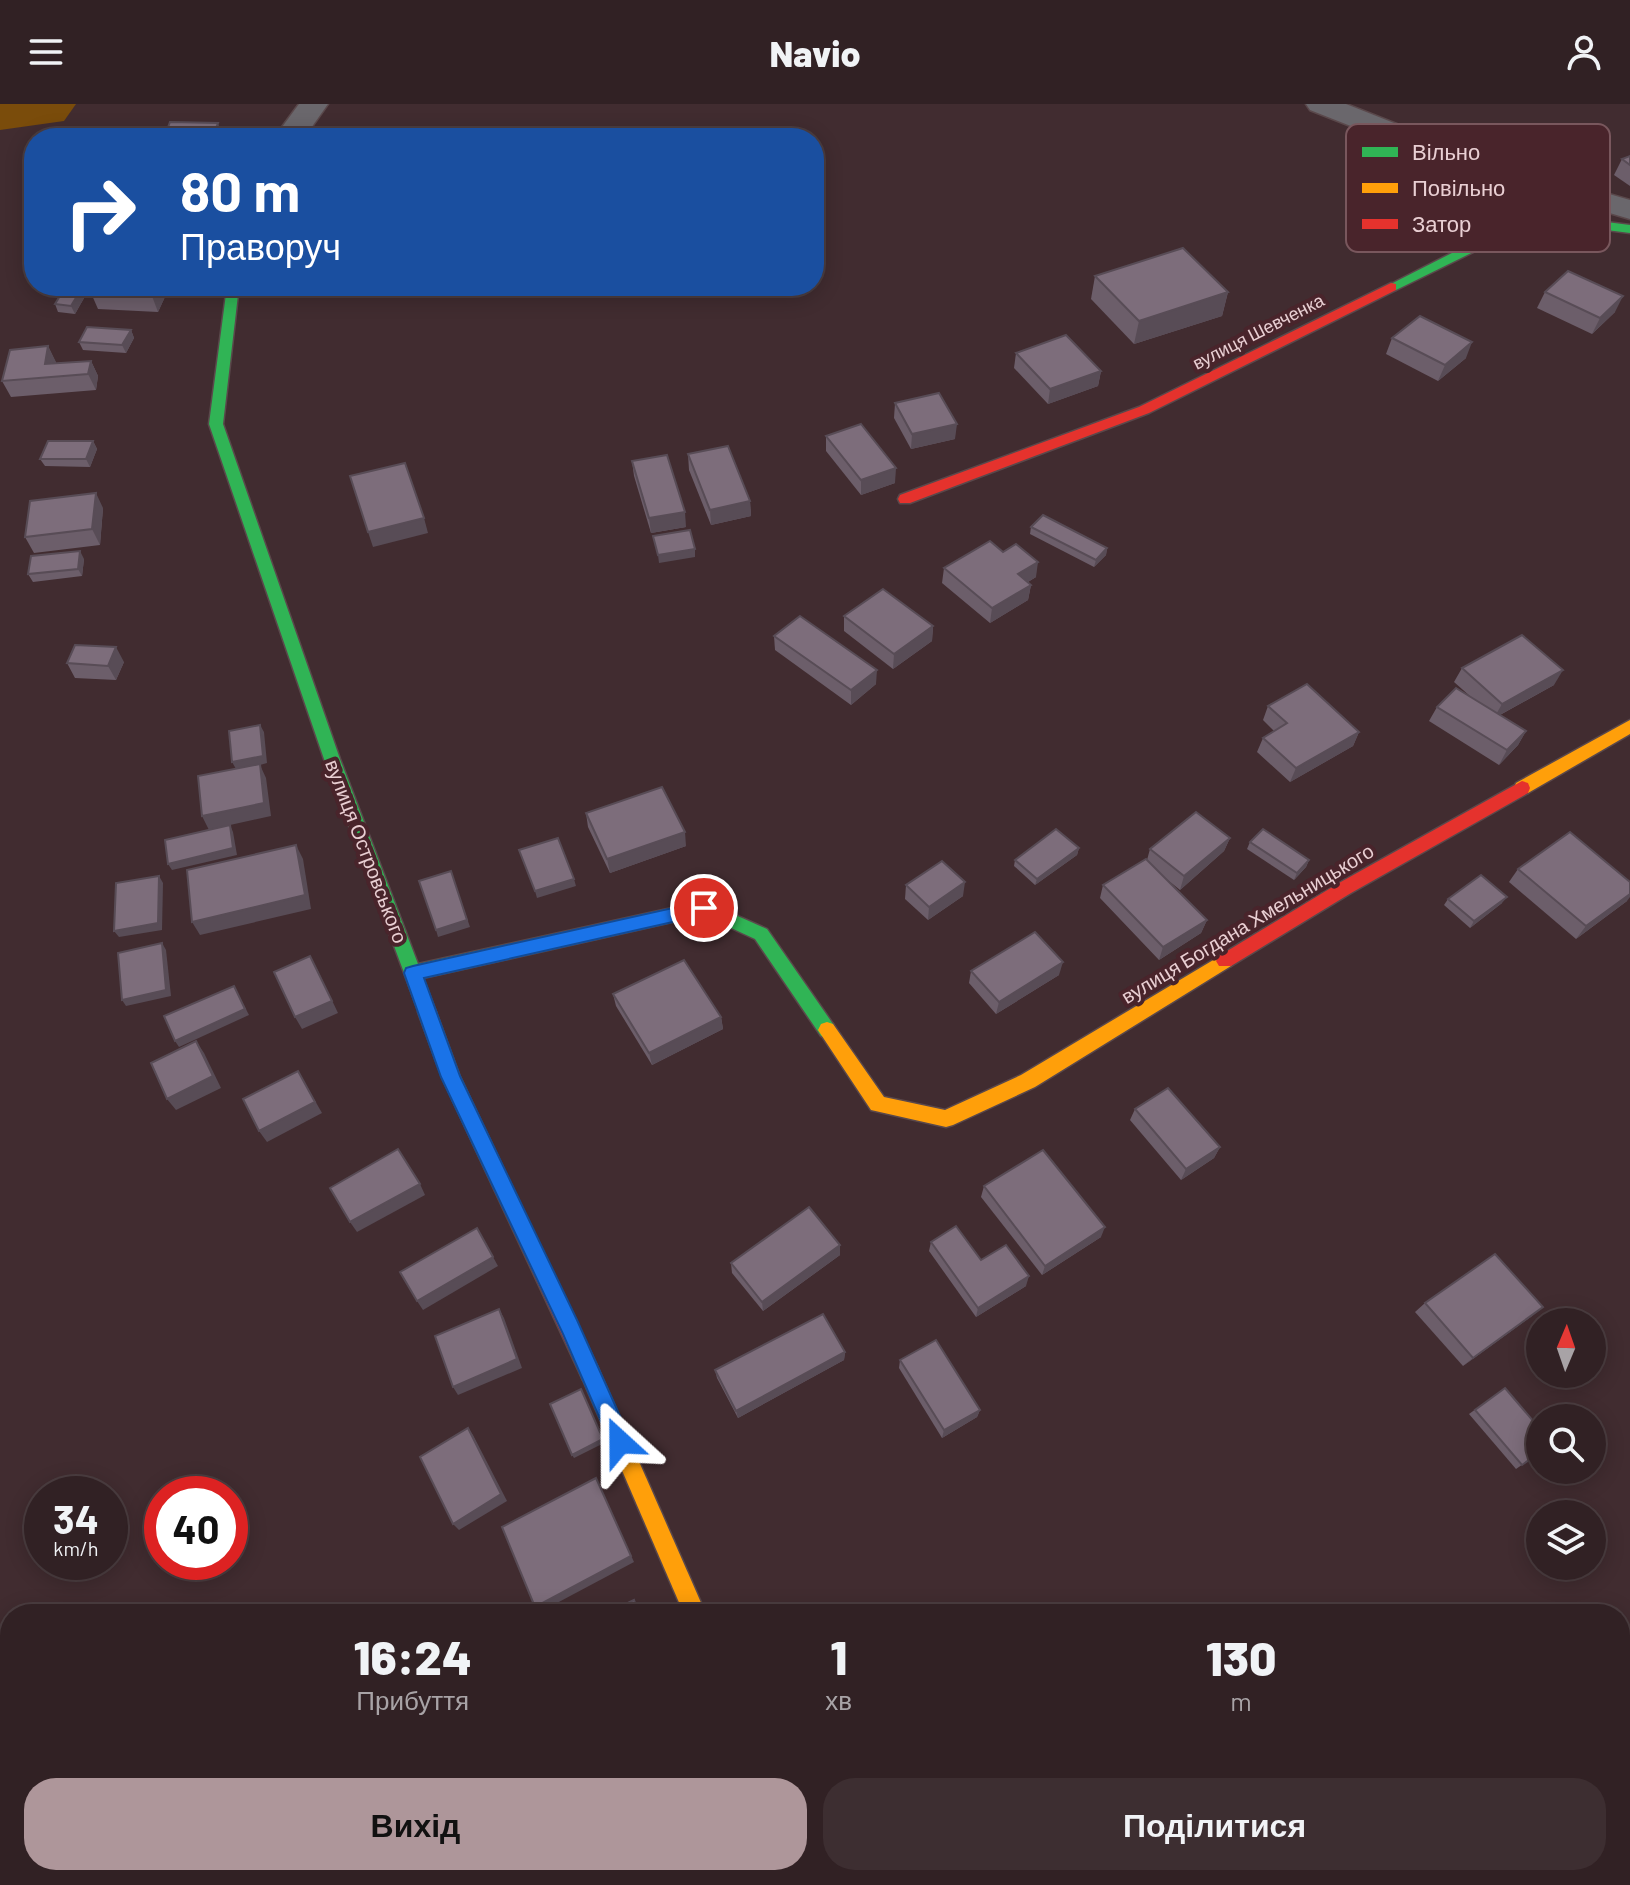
<!DOCTYPE html>
<html lang="uk">
<head>
<meta charset="utf-8">
<style>
	body { margin:0; font-family:Barlow,sans-serif; background:#3d2e31; color:#f1f3f6; height:100vh; display:flex; flex-direction:column; font-size:30px; white-space:nowrap }
	* { box-sizing:border-box; margin:0 }
	p { font-size:26px; color:#a8a3a6 }
	.icon { flex:none; width:44px; height:44px; fill:none; stroke:currentColor; stroke-width:2; stroke-linecap:round; stroke-linejoin:round }
	.map { position:relative; flex:1; overflow:hidden }
	.details { position:absolute; left:0px; top:1500px; width:1630px; height:282px; display:flex; flex-direction:column; background:#312124; border-radius:32px 32px 0 0; box-shadow:0 4px 20px #0003,0 0 0 2px #4c3e41 }
	.details>* { flex:none }
	.hud { position:absolute; left:24px; top:24px; width:800px; height:168px; border-radius:32px; box-shadow:0 4px 20px #0003,0 0 0 2px #4c3e41; background:#1a4fa0; color:#fff; overflow:hidden }
	.needle { width:52px; rotate:2deg }
	.buttons { position:absolute; left:1526px; top:1204px; display:grid; gap:16px }
	.buttons a { display:grid; place-items:center; width:80px; height:80px; border-radius:50%; background:#312124; box-shadow:0 4px 20px #0003,0 0 0 2px #4c3e41; font-size:40px }
	.speed { position:absolute; left:24px; top:1372px; display:flex; gap:16px; font-size:40px; font-weight:700; text-align:center }
	.speed>* { display:grid; place-content:center; width:104px; height:104px; border-radius:50%; background:#312124; box-shadow:0 4px 20px #0003,0 0 0 2px #4c3e41; line-height:1 }
	.speed small { font-size:20px; font-weight:400 }
	.speed .limit { border:12px solid #d22; background:#fff; color:#111 }
	.pin { position:absolute; display:grid; place-items:center; width:68px; height:68px; color:#fff; margin:-34px; border:4px solid #fff; border-radius:50%; box-shadow:0 2px 8px #0007 }
	.me { position:absolute; width:88px; margin:-44px; rotate:336deg; stroke-linejoin:round; filter:drop-shadow(0 0 6px #0008) }
	.turn { display:flex; align-items:center; gap:28px; height:168px; padding:0 24px; font-size:36px }
	.turn .icon { width:104px; height:104px; stroke-width:2.5 }
	.turn b { display:block; font-size:56px; line-height:68px }
	.eta { display:flex; justify-content:space-evenly; align-items:center; height:136px; text-align:center }
	.eta b { font-size:48px; font-weight:800; line-height:56px }
	.action { display:flex; gap:16px; margin-top:auto; padding:16px 24px }
	.action a { flex:1; height:92px; border-radius:32px; background:#ae969a; color:#111; font-size:32px; font-weight:800; line-height:92px; text-align:center }
	.action a+a { background:#3d2e31; color:#f1f3f6 }
	header { display:flex; justify-content:space-between; align-items:center; height:104px; padding:0 24px; background:#312124; font-size:36px; font-weight:800 }
	.map>svg:first-child { display:block }
	.forest { fill:#7a4c0b }
	.lines { fill:none; stroke-linecap:round; stroke-linejoin:round }
	.street-casing { stroke:#5a484b; stroke-width:3 }
	.fast-casing { stroke:#5a484b; stroke-width:3 }
	.slow-casing { stroke:#5a484b; stroke-width:3 }
	.jam-casing { stroke:#5a484b; stroke-width:3 }
	.street { fill:#6a676c; fill-rule:evenodd }
	.fast { fill:#30b455; fill-rule:evenodd }
	.slow { fill:#ff9f0a; fill-rule:evenodd }
	.jam { fill:#e5322d; fill-rule:evenodd }
	.wall { fill:#6c5e6a }
	.shaded-wall { fill:#584c56 }
	.building { fill:#7d6d7b; stroke:#584c56; stroke-width:2 }
	.route { fill:#1a73e8; stroke:#114b97; stroke-width:2 }
	.labels { text-anchor:middle; dominant-baseline:central; stroke-width:8; stroke-linejoin:round; paint-order:stroke }
	.far-street-label { font-size:18px; fill:#e9cfd3; stroke:#49242b }
	.street-label { font-size:20px; fill:#e9cfd3; stroke:#49242b }
	.key { fill:#49242b; stroke:#79575d; stroke-width:2 }
	.key-label { font-size:22px; fill:#e9cfd3 }
</style>
</head>
<body>
<header><svg class="icon" aria-label="menu" viewBox="0 0 24 24"><path d="M4 6h16M4 12h16M4 18h16"/></svg>Navio<svg class="icon" aria-label="person" viewBox="0 0 24 24"><circle cx="12" cy="8" r="4"/><path d="M4 21q1-7 8-7t8 7"/></svg></header>
<div class="map">
<svg width="1630" height="1781" viewBox="0 0 1630 1781">
	<rect width="100%" height="100%" fill="#412c30"/>
	<polygon class="forest" points="0,0 76,0 64,17 0,26"/>
	<g class="lines">
		<defs>
			<g id="street">
				<polygon points="299,0 328,0 304,34 274,34"/>
				<polygon points="1306,0 1346,0 1480,53 1630,96 1630,115 1460,65 1310,6"/>
				<polygon points="699,1772 759,1772 758,1781 698,1781"/>
			</g>
			<g id="fast">
				<polygon points="1567,113 1630,121 1630,129 1567,121 1522,124 1396,186 1386,186 1385,183 1515,117"/>
				<polygon points="227,182 239,182 223,320 340,655 418,860 704,797 767,825 833,920 836,926 833,932 827,934 821,932 755,835 703,811 423,874 436,908 433,914 427,916 421,914 324,655 209,320"/>
			</g>
			<g id="slow">
				<polygon points="1630,616 1630,630 1528,689 1516,689 1514,684 1516,679"/>
				<polygon points="1225,849 1231,852 1234,857 1231,862 1035,983 953,1021 946,1023 871,1006 818,926 821,920 827,918 833,920 884,993 945,1006 1021,971"/>
				<polygon points="590,1259 597,1262 706,1510 684,1510 580,1269 583,1262"/>
			</g>
			<g id="jam">
				<polygon points="1391,179 1396,180 1396,186 1149,309 910,399 900,399 898,395 900,391 1139,303"/>
				<polygon points="1522,677 1528,679 1530,684 1528,689 1351,789 1231,862 1219,862 1216,857 1219,852 1339,779"/>
				<polygon points="427,900 433,902 436,908 460,973 597,1262 600,1269 597,1276 590,1279 583,1276 442,973 418,908 421,902"/>
			</g>
		</defs>
		<use href="#street" class="street-casing"/>
		<use href="#fast" class="fast-casing"/>
		<use href="#slow" class="slow-casing"/>
		<use href="#jam" class="jam-casing"/>
		<use href="#street" class="street"/>
		<use href="#fast" class="fast"/>
		<use href="#slow" class="slow"/>
		<use href="#jam" class="jam"/>
	</g>
	<g class="wall">
		<polygon points="1630,52 1630,82 1614,71 1622,55"/>
		<polygon points="1095,172 1228,188 1222,212 1134,240 1091,195"/>
		<polygon points="66,182 85,182 88,187 75,210 58,208 55,200"/>
		<polygon points="170,182 158,208 98,205 91,189"/>
		<polygon points="1545,188 1615,208 1592,230 1537,204"/>
		<polygon points="131,226 134,234 126,249 83,246 79,238"/>
		<polygon points="1392,234 1466,254 1438,277 1386,250"/>
		<polygon points="48,242 56,259 91,257 98,272 96,286 11,293 2,277"/>
		<polygon points="1016,249 1101,267 1098,282 1048,300 1014,264"/>
		<polygon points="895,299 955,335 911,345 894,314"/>
		<polygon points="826,332 895,379 861,391 826,347"/>
		<polygon points="93,337 97,345 90,363 45,362 40,355"/>
		<polygon points="688,350 750,397 751,412 711,421 689,366"/>
		<polygon points="632,357 686,423 651,429 634,372"/>
		<polygon points="103,404 100,441 34,449 25,433"/>
		<polygon points="1031,423 1107,444 1106,451 1094,463 1030,430"/>
		<polygon points="84,455 82,472 33,478 28,470"/>
		<polygon points="944,464 1036,473 1028,478 1031,481 1028,496 990,519 942,479"/>
		<polygon points="844,512 933,522 932,537 893,565 844,527"/>
		<polygon points="774,532 876,580 851,601 775,546"/>
		<polygon points="124,558 116,576 75,574 67,559"/>
		<polygon points="1462,564 1554,581 1500,611 1526,627 1518,641 1499,661 1429,617 1437,603 1471,593 1454,578"/>
		<polygon points="1268,602 1359,628 1353,642 1290,678 1257,648 1263,634 1274,627 1263,616"/>
		<polygon points="586,709 686,742 610,769 588,723"/>
		<polygon points="1230,734 1224,747 1180,786 1164,773 1207,816 1201,829 1159,856 1100,794 1103,781 1147,756 1150,745"/>
		<polygon points="1250,738 1309,756 1306,763 1294,776 1247,745"/>
		<polygon points="1079,744 1077,751 1035,781 1014,762 1015,756"/>
		<polygon points="1518,765 1627,797 1576,835 1509,778"/>
		<polygon points="906,781 963,792 928,816 905,795"/>
		<polygon points="1448,795 1502,799 1470,824 1444,801"/>
		<polygon points="971,867 1059,871 996,910 969,879"/>
		<polygon points="613,890 721,913 723,925 652,961 616,902"/>
		<polygon points="1135,1005 1220,1043 1214,1054 1181,1076 1130,1016"/>
		<polygon points="984,1082 1101,1133 1042,1171 981,1093"/>
		<polygon points="931,1138 1026,1182 976,1213 929,1147"/>
		<polygon points="840,1141 840,1151 763,1207 732,1169 731,1159"/>
		<polygon points="1425,1199 1532,1212 1463,1262 1415,1208"/>
		<polygon points="845,1248 844,1256 738,1314 717,1274 715,1266"/>
		<polygon points="900,1256 980,1306 977,1313 942,1334 899,1264"/>
		<polygon points="1505,1284 1540,1348 1516,1365 1469,1310"/>
	</g>
	<g class="shaded-wall">
		<polygon points="218,19 223,34 212,34"/>
		<polygon points="83,182 85,182 88,187 75,210 71,202"/>
		<polygon points="157,182 170,182 158,208 152,192"/>
		<polygon points="1228,188 1222,212 1134,240 1139,217"/>
		<polygon points="1623,192 1615,208 1592,230 1600,214"/>
		<polygon points="131,226 134,234 126,249 122,241"/>
		<polygon points="1472,238 1466,254 1438,277 1445,261"/>
		<polygon points="48,242 56,258 53,273 45,260"/>
		<polygon points="91,257 98,272 96,286 88,270"/>
		<polygon points="1101,267 1098,282 1048,300 1050,285"/>
		<polygon points="957,320 955,335 911,345 912,330"/>
		<polygon points="93,337 97,345 90,363 86,355"/>
		<polygon points="896,364 895,379 861,391 861,376"/>
		<polygon points="96,389 103,404 100,441 92,425"/>
		<polygon points="750,397 751,412 711,421 710,406"/>
		<polygon points="685,408 686,423 651,429 649,414"/>
		<polygon points="424,414 428,429 373,443 368,428"/>
		<polygon points="1107,444 1106,451 1094,463 1096,456"/>
		<polygon points="695,445 695,453 659,459 658,451"/>
		<polygon points="80,447 84,455 82,472 78,465"/>
		<polygon points="1038,458 1036,473 1016,485 1018,470"/>
		<polygon points="1031,481 1028,496 990,519 992,504"/>
		<polygon points="933,522 932,537 893,565 894,550"/>
		<polygon points="116,543 124,558 116,576 108,562"/>
		<polygon points="877,566 876,580 851,601 851,586"/>
		<polygon points="1563,566 1554,581 1494,614 1502,600"/>
		<polygon points="260,621 264,628 267,659 260,661 266,674 271,712 230,721 233,728 237,751 172,766 168,760 209,726 202,712 236,665 232,658"/>
		<polygon points="1526,627 1518,641 1499,661 1507,646"/>
		<polygon points="1359,628 1353,642 1290,678 1296,664"/>
		<polygon points="685,728 686,742 610,769 607,755"/>
		<polygon points="1230,734 1224,747 1180,786 1184,772"/>
		<polygon points="296,741 303,755 311,805 200,831 192,818"/>
		<polygon points="1079,744 1077,751 1035,781 1037,775"/>
		<polygon points="1309,756 1306,763 1294,776 1297,769"/>
		<polygon points="451,767 470,823 438,833 436,826"/>
		<polygon points="159,772 163,779 162,826 119,833 114,827"/>
		<polygon points="574,775 576,782 537,794 535,787"/>
		<polygon points="965,778 963,792 928,816 929,803"/>
		<polygon points="1630,790 1630,793 1627,797 1576,835 1586,822"/>
		<polygon points="1507,793 1502,799 1470,824 1474,817"/>
		<polygon points="1207,816 1201,829 1159,856 1163,843"/>
		<polygon points="162,839 166,846 171,892 126,902 122,896"/>
		<polygon points="1063,858 1059,871 996,910 999,898"/>
		<polygon points="317,865 338,909 302,925 295,913"/>
		<polygon points="234,882 249,911 179,943 175,937"/>
		<polygon points="721,913 723,925 652,961 649,949"/>
		<polygon points="196,937 204,949 221,984 176,1006 167,995"/>
		<polygon points="298,967 322,1009 267,1038 259,1027"/>
		<polygon points="1220,1043 1214,1054 1181,1076 1186,1065"/>
		<polygon points="420,1080 425,1091 357,1128 350,1118"/>
		<polygon points="1105,1123 1101,1133 1042,1171 1045,1162"/>
		<polygon points="840,1141 840,1151 763,1207 762,1198"/>
		<polygon points="493,1153 498,1162 423,1206 417,1197"/>
		<polygon points="1029,1172 1026,1182 976,1213 978,1204"/>
		<polygon points="1543,1203 1532,1212 1463,1262 1473,1254"/>
		<polygon points="499,1205 504,1214 522,1264 458,1291 453,1283"/>
		<polygon points="845,1248 844,1256 738,1314 736,1307"/>
		<polygon points="980,1306 977,1313 942,1334 944,1326"/>
		<polygon points="468,1324 473,1331 507,1397 459,1426 453,1420"/>
		<polygon points="603,1335 604,1339 574,1354 572,1351"/>
		<polygon points="596,1374 634,1458 540,1508 535,1503"/>
		<polygon points="658,1772 661,1772 659,1781 656,1781"/>
	</g>
	<g class="building">
		<polygon points="170,18 218,19 212,34 164,34"/>
		<polygon points="1630,52 1630,61 1622,55"/>
		<polygon points="1183,144 1228,188 1139,217 1095,172"/>
		<polygon points="1568,167 1623,192 1600,214 1545,188"/>
		<polygon points="66,182 83,182 71,202 55,200"/>
		<polygon points="95,182 157,182 152,192 91,189"/>
		<polygon points="1420,212 1472,238 1445,261 1392,234"/>
		<polygon points="87,223 131,226 122,241 79,238"/>
		<polygon points="1066,231 1101,267 1050,285 1016,249"/>
		<polygon points="48,242 45,260 91,257 88,270 2,277 10,246"/>
		<polygon points="939,289 957,320 912,330 895,299"/>
		<polygon points="861,320 896,364 861,376 826,332"/>
		<polygon points="48,337 93,337 86,355 40,355"/>
		<polygon points="728,342 750,397 710,406 688,350"/>
		<polygon points="667,351 685,408 649,414 632,357"/>
		<polygon points="405,359 424,414 368,428 350,372"/>
		<polygon points="96,389 92,425 25,433 30,397"/>
		<polygon points="1043,411 1107,444 1096,456 1031,423"/>
		<polygon points="690,426 695,445 658,451 653,432"/>
		<polygon points="990,437 1003,448 1016,440 1038,458 1018,470 1031,481 992,504 944,464"/>
		<polygon points="80,447 78,465 28,470 31,452"/>
		<polygon points="883,485 933,522 894,550 844,512"/>
		<polygon points="800,512 877,566 851,586 774,532"/>
		<polygon points="1522,531 1563,566 1502,600 1462,564"/>
		<polygon points="75,541 116,543 108,562 67,559"/>
		<polygon points="1307,580 1359,628 1296,664 1263,634 1287,619 1268,602"/>
		<polygon points="1456,584 1526,627 1507,646 1437,603"/>
		<polygon points="260,621 263,652 232,658 229,627"/>
		<polygon points="260,660 264,699 202,712 198,672"/>
		<polygon points="662,683 685,728 607,755 586,709"/>
		<polygon points="1196,708 1230,734 1184,772 1150,745"/>
		<polygon points="230,721 233,744 168,760 165,736"/>
		<polygon points="1056,725 1079,744 1037,775 1015,756"/>
		<polygon points="1263,725 1309,756 1297,769 1250,738"/>
		<polygon points="1570,728 1630,778 1630,790 1586,822 1518,765"/>
		<polygon points="558,734 574,775 535,787 519,746"/>
		<polygon points="296,741 305,791 192,818 187,766"/>
		<polygon points="1146,755 1207,816 1163,843 1103,781"/>
		<polygon points="942,757 965,778 929,803 906,781"/>
		<polygon points="451,767 467,816 436,826 419,777"/>
		<polygon points="1481,771 1507,793 1474,817 1448,795"/>
		<polygon points="159,772 158,819 114,827 116,779"/>
		<polygon points="1035,828 1063,858 999,898 971,867"/>
		<polygon points="162,839 166,886 122,896 118,849"/>
		<polygon points="310,852 332,897 295,913 274,868"/>
		<polygon points="684,856 721,913 649,949 613,890"/>
		<polygon points="234,882 245,905 175,937 164,912"/>
		<polygon points="196,937 213,972 167,995 151,959"/>
		<polygon points="298,967 315,998 259,1027 243,995"/>
		<polygon points="1168,984 1220,1043 1186,1065 1135,1005"/>
		<polygon points="398,1045 420,1080 350,1118 330,1084"/>
		<polygon points="1043,1046 1105,1123 1045,1162 984,1082"/>
		<polygon points="809,1103 840,1141 762,1198 731,1159"/>
		<polygon points="956,1122 981,1156 1006,1141 1029,1172 978,1204 931,1138"/>
		<polygon points="477,1124 493,1153 417,1197 400,1168"/>
		<polygon points="1495,1150 1543,1203 1473,1254 1425,1199"/>
		<polygon points="499,1205 517,1255 453,1283 435,1232"/>
		<polygon points="823,1210 845,1248 736,1307 715,1266"/>
		<polygon points="936,1236 980,1306 944,1326 900,1256"/>
		<polygon points="1505,1284 1540,1325 1540,1348 1522,1361 1475,1306"/>
		<polygon points="581,1285 603,1335 572,1351 550,1300"/>
		<polygon points="468,1324 501,1390 453,1420 420,1353"/>
		<polygon points="596,1374 631,1452 535,1503 502,1423"/>
		<polygon points="634,1496 639,1510 605,1510"/>
		<polygon points="540,1772 658,1772 656,1781 537,1781"/>
	</g>
	<polygon class="route" points="704,797 713,804 704,811 424,874 460,972 577,1216 628,1330 631,1338 628,1345 620,1349 613,1345 563,1230 441,973 404,869 406,864 413,862"/>
	<g class="labels">
		<g class="far-street-label">
			<text transform="translate(1258 227) rotate(-27)">вулиця Шевченка</text>
		</g>
		<g class="street-label">
			<text transform="translate(367 747) rotate(69)">вулиця Островського</text>
			<text transform="translate(1247 819) rotate(-31)">вулиця Богдана Хмельницького</text>
		</g>
	</g>
	<rect x="1346" y="20" width="264" height="128" rx="12" class="key"/>
	<rect x="1362" y="43" width="36" height="10" fill="#30b455"/>
	<rect x="1362" y="79" width="36" height="10" fill="#ff9f0a"/>
	<rect x="1362" y="115" width="36" height="10" fill="#e5322d"/>
	<g class="key-label">
		<text x="1412" y="56">Вільно</text>
		<text x="1412" y="92">Повільно</text>
		<text x="1412" y="128">Затор</text>
	</g>
</svg>
<div class="buttons">
<a><svg class="needle" viewBox="-14 -14 28 28"><path d="M0-13l5 13h-10z" fill="#e53935"/><path d="M0 13l5-13h-10z" fill="#a8a3a6"/></svg></a>
<a><svg class="icon" aria-label="search" viewBox="0 0 24 24"><circle cx="10" cy="10" r="6"/><path d="M15 15l6 6"/></svg></a>
<a><svg class="icon" aria-label="layers" viewBox="0 0 24 24"><path d="M12 4l9 5-9 5-9-5zM3 14l9 5 9-5"/></svg></a>
</div>
<div class="speed"><div>34<small>km/h</small></div><div class="limit">40</div></div>
<div class="pin" style="left:704px;top:804px;background:#d93025"><svg class="icon" aria-label="arrive" viewBox="0 0 24 24"><path d="M6 21V4h12l-3 4 3 4H6"/></svg></div>
<svg class="me" style="left:620px;top:1338px" viewBox="-20 -20 40 40"><path d="M0-17L14 15 0 8-14 15z" fill="#1a73e8" stroke="#fff" stroke-width="4"/></svg>
<div class="hud">
<div class="turn"><svg class="icon" aria-label="right" viewBox="0 0 24 24"><path d="M7 20v-9h11M14 6l5 5-5 5"/></svg><div><b>80 m</b>Праворуч</div></div>
</div>
<section class="details">
<div class="eta">
<div><b>16:24</b><p>Прибуття</p></div>
<div><b>1</b><p>хв</p></div>
<div><b>130</b><p>m</p></div>
</div>
<div class="action"><a>Вихід</a><a>Поділитися</a></div>
</section>
</div>
</body>
</html>
